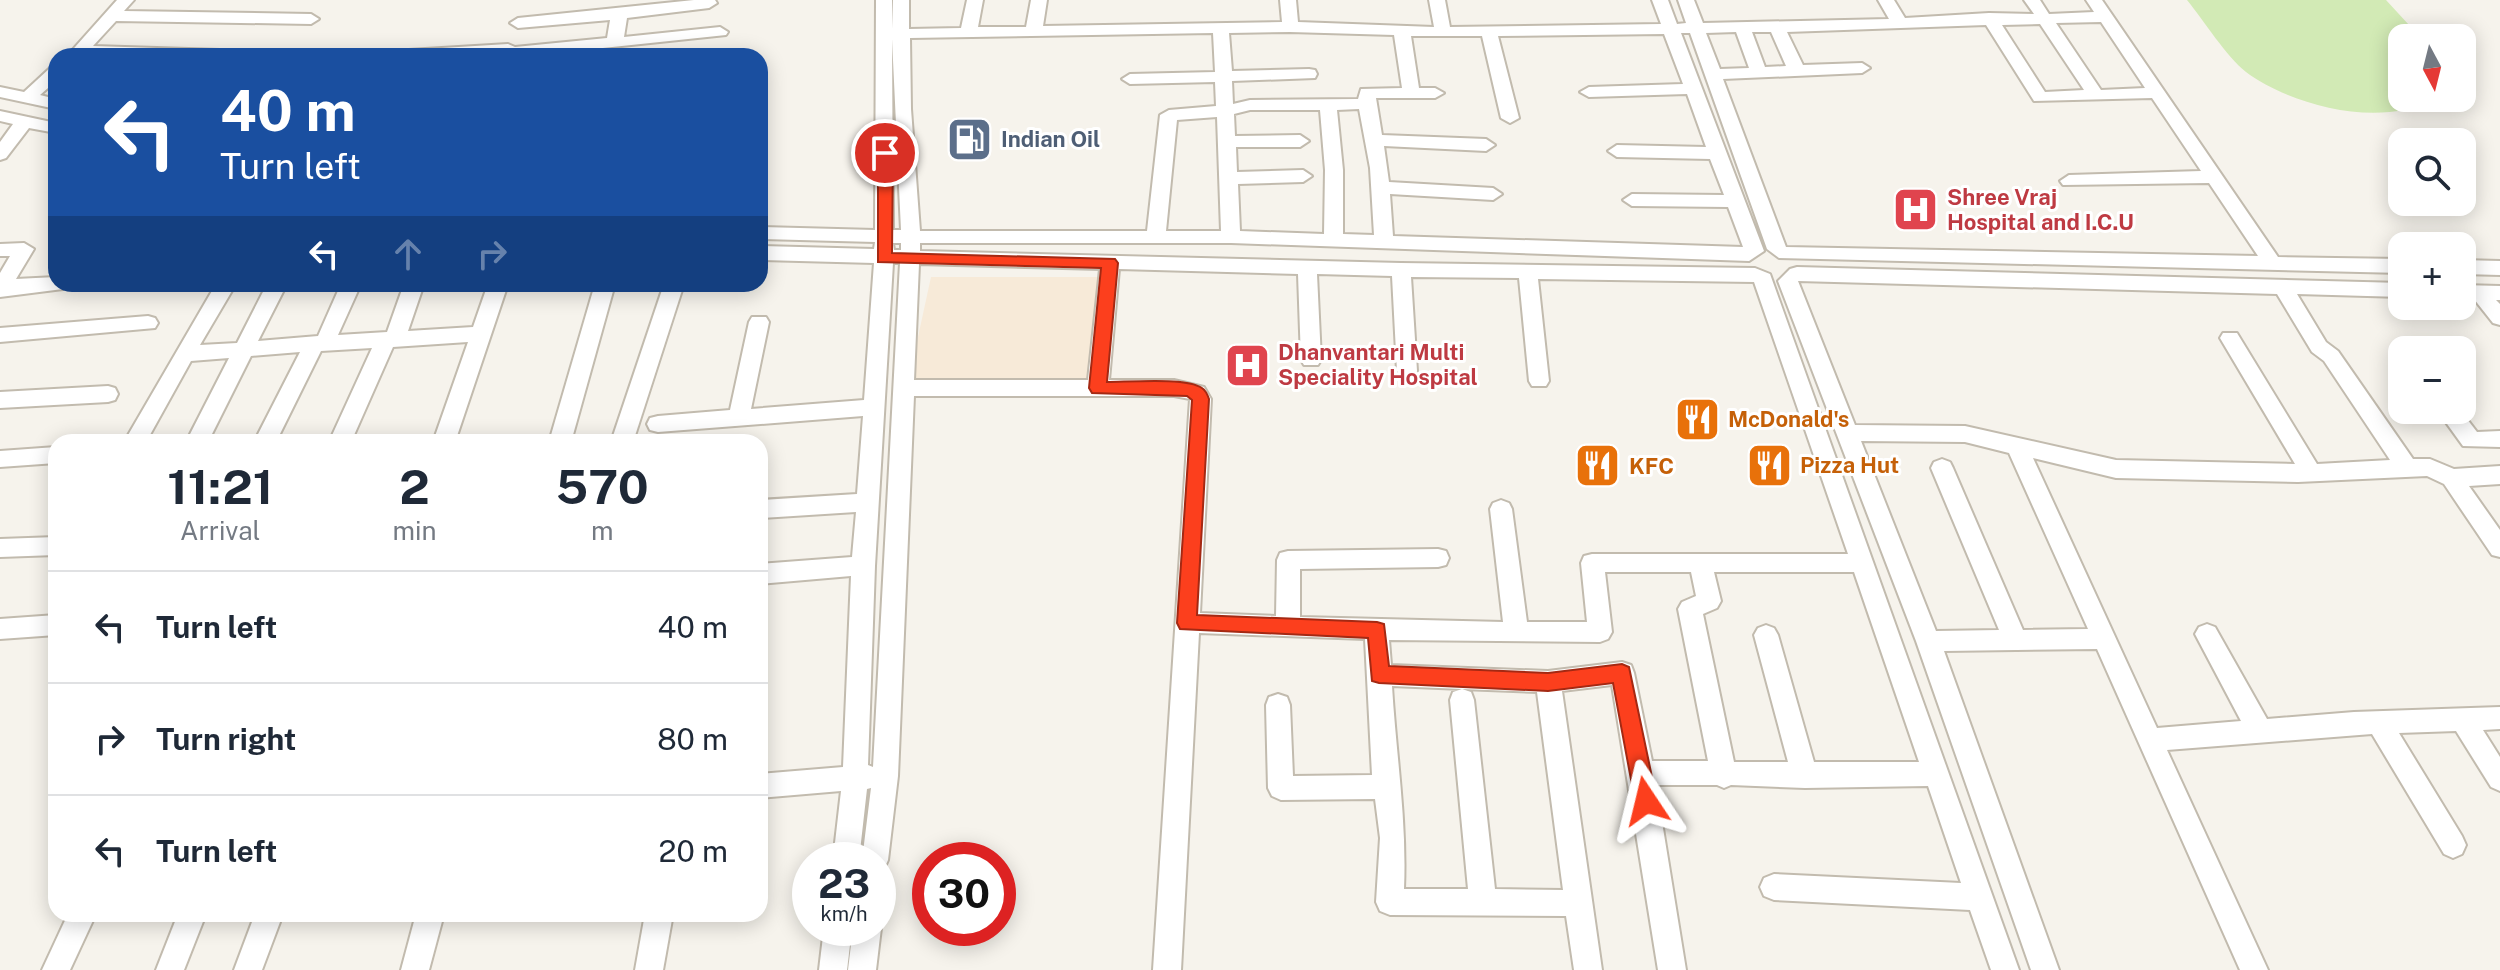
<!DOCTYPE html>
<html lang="en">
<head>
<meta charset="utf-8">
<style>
	body { margin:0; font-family:"Public Sans",sans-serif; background:#f6f6f7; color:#1f2937; height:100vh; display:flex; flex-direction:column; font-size:30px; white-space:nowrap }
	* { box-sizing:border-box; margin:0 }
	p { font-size:26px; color:#747a83 }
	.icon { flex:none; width:44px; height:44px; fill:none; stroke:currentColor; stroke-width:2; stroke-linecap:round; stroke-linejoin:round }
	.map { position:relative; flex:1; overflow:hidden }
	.panel { position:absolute; left:48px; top:434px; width:720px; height:488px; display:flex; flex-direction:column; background:#fff; border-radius:24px; box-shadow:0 4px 20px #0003 }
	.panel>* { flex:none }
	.banner { position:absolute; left:48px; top:48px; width:720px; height:244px; border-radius:24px; box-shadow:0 4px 20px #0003; background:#1a4fa0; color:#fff; overflow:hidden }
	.needle { width:52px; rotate:173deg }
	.buttons { position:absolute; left:2388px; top:24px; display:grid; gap:16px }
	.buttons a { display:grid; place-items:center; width:88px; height:88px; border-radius:16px; background:#fff; box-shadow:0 4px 20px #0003; font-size:40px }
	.speed { position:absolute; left:792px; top:842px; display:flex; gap:16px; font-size:40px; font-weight:700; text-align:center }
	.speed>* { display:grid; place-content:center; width:104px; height:104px; border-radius:50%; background:#fff; box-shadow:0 4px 20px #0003; line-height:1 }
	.speed small { font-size:20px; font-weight:400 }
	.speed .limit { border:12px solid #d22; background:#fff; color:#111 }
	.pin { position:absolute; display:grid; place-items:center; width:68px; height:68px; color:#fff; margin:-34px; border:4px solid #fff; border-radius:50%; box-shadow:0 2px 8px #0007 }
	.me { position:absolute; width:88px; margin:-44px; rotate:350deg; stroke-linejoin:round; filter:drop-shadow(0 0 6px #0008) }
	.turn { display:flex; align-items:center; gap:28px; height:168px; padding:0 40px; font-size:36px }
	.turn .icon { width:104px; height:104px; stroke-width:2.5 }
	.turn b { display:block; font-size:56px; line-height:68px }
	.lanes { display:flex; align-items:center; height:76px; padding:0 40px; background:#0003; justify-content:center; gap:40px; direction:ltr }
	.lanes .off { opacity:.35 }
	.eta { display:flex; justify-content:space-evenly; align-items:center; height:136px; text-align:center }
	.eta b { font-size:48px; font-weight:700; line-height:56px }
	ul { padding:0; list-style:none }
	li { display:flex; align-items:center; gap:24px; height:112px; padding:0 40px; border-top:2px solid #e0e1e3 }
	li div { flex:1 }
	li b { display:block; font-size:30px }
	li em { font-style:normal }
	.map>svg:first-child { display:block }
	.commercial { fill:#f7ead8 }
	.green { fill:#d2eab5 }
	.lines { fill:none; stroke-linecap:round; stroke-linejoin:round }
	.minor-casing { stroke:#c2bbae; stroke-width:4 }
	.minor { fill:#fff; fill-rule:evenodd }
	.route { fill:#fc3f1d; stroke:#a42913; stroke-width:2 }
	.labels { text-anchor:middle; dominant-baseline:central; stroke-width:6; stroke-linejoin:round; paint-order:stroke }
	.service-label { font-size:22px; font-weight:bold; fill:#4e5e75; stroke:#fff; text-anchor:start }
	.health-label { font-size:22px; font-weight:bold; fill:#be3a42; stroke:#fff; text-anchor:start }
	.food-label { font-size:22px; font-weight:bold; fill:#c56008; stroke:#fff; text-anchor:start }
</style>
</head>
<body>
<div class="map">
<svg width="2500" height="970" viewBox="0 0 2500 970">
	<rect width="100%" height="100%" fill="#f6f3ec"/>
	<polygon class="commercial" points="931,277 1101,277 1090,383 908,383"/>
	<path class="green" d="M 2187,0 L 2386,0 L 2421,38 L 2402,38 L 2402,98 L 2433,98 C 2383,130 2290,105 2246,72 C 2226,56 2204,21 2187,0 Z"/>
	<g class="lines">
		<defs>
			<g id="minor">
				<polygon points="117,0 134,0 124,11 311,14 319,19 311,24 116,21 93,46 252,51 260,56 67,56"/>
				<polygon points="694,0 715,0 717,3 709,8 627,18 624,37 720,27 728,32 726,35 527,56 384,56 392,51 508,44 515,47 607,38 610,20 518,28 510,23 518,18"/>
				<path d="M 876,0 L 892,0 L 892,29 L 893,0 L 909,0 L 909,29 L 961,28 L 967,0 L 983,0 L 978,27 L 1026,27 L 1031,0 L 1047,0 L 1043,26 L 1282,22 L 1280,0 L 1296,0 L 1298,22 L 1434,27 L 1429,0 L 1445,0 L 1450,27 L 1661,24 L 1652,0 L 1668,0 L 1677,24 L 1686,23 L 1678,0 L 1694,0 L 1703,23 L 1889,19 L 1878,0 L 1894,0 L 1905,18 L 1989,13 L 2034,14 L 2024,0 L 2040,0 L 2049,14 L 2094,12 L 2086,0 L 2102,0 L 2278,257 L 2402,259 L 2402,273 L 1779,258 L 1767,249 L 1690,33 L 1681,33 L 1764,251 L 1749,261 L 1231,243 L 920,243 L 920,251 L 1401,263 L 1755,268 L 1770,274 L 2019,970 L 1991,970 L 1970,910 L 1774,900 L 1764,896 L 1760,887 L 1764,878 L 1774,874 L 1961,883 L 1928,786 L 1805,788 L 1731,785 L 1724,788 L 1717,785 L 1656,785 L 1686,970 L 1658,970 L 1612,685 L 1562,691 L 1602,970 L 1574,970 L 1566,916 L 1390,915 L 1380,911 L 1376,902 L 1380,838 L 1375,799 L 1281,800 L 1272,796 L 1268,788 L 1266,705 L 1269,697 L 1278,694 L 1287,697 L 1290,705 L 1293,776 L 1372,775 L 1365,639 L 1199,633 L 1181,970 L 1153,970 L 1190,399 L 1174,396 L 914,396 L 898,776 L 888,860 L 884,869 L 878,872 L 878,860 L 862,860 L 871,788 L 867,789 L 859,860 L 833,860 L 841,791 L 760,798 L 760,774 L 843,767 L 851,576 L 760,584 L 760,564 L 852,557 L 856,512 L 760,518 L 760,500 L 857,494 L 863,416 L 658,432 L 650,430 L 647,424 L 650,418 L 658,416 L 730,410 L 749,322 L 752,317 L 766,317 L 769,322 L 751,409 L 864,400 L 874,263 L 760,260 L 760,246 L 874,249 L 875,242 L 760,239 L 760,227 L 875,230 ZM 2101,22 L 2145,88 L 2101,90 L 2056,23 ZM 2040,24 L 2084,90 L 2045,92 L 2002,25 ZM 1986,25 L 2034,101 L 2152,98 L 2201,171 L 2069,175 L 2060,181 L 2063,185 L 2209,183 L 2258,256 L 1786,247 L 1723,79 L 1862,73 L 1870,68 L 1862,63 L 1803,65 L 1787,32 ZM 1290,32 L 1394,35 L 1402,88 L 1361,89 L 1358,99 L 1250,100 L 1233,104 L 1232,81 L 1315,78 L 1317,74 L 1315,70 L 1309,69 L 1232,71 L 1229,33 ZM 1736,32 L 1749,68 L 1720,69 L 1706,33 ZM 1752,32 L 1771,32 L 1786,66 L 1765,67 ZM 1213,33 L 1215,72 L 1130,74 L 1122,79 L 1130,84 L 1215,82 L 1216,106 L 1169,110 L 1160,115 L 1147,231 L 920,231 L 911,109 L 910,38 ZM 1664,34 L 1683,84 L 1589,87 L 1580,92 L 1589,97 L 1687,94 L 1706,147 L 1617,145 L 1608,151 L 1617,157 L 1710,159 L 1724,195 L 1632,194 L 1623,200 L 1632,206 L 1728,207 L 1743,247 L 1393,236 L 1390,194 L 1493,200 L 1502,194 L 1493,188 L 1389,182 L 1384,146 L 1486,151 L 1495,145 L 1486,139 L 1382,135 L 1376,98 L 1435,98 L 1444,93 L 1435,88 L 1419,88 L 1411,36 L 1482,36 L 1501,118 L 1510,123 L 1519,118 L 1498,36 ZM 892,39 L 901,230 L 893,230 ZM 1359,109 L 1370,168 L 1374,235 L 1343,234 L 1343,170 L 1337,110 ZM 1250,110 L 1320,110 L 1325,170 L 1324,234 L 1240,231 L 1238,184 L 1303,182 L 1312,176 L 1303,170 L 1237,172 L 1236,147 L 1300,147 L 1309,141 L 1300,135 L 1235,136 L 1234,114 ZM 1217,117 L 1221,231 L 1166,231 L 1177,120 ZM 893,243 L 901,243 L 901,250 L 894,250 ZM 893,263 L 900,263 L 873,767 L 868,765 L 875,566 ZM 919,264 L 1100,269 L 1088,380 L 914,380 ZM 1119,269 L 1298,274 L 1301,360 L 1304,365 L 1318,365 L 1321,360 L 1317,274 L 1392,276 L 1397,371 L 1400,376 L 1414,376 L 1417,371 L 1411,277 L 1519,278 L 1529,381 L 1532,386 L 1546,386 L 1549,381 L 1538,279 L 1754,282 L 1848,554 L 1592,554 L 1584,556 L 1581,563 L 1587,622 L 1527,622 L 1512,509 L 1509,503 L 1501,500 L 1493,503 L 1490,509 L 1503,622 L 1300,617 L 1300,569 L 1438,567 L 1446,565 L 1449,558 L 1446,551 L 1438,549 L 1288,551 L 1280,553 L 1277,560 L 1276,616 L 1200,613 L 1211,399 L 1204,387 L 1174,380 L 1109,380 ZM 1605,572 L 1691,572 L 1696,596 L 1682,602 L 1678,609 L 1708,761 L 1652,761 L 1634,673 L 1631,665 L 1622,662 L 1548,671 L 1391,665 L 1389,640 L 1600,642 L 1608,639 L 1612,632 ZM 1714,572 L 1854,572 L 1919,762 L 1814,762 L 1778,635 L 1774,628 L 1766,625 L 1758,628 L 1754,635 L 1788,762 L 1734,762 L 1703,614 L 1717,608 L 1721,601 ZM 1392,686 L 1462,689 L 1453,692 L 1450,700 L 1468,889 L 1404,889 C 1407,821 1396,754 1392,686 ZM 1462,689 L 1537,692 L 1563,890 L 1495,889 L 1474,700 L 1471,692 Z"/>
				<polygon points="56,67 56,81 40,95 56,99 56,109 0,97 0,87 24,92 50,68"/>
				<polygon points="0,111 56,123 56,133 29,128 6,158 0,160 0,142 13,124 0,121"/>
				<polygon points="24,243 34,249 16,279 56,277 56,284 66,284 63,289 0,297 0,273 10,256 0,256 0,244"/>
				<polygon points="2462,260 2500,261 2500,275 2462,274"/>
				<path d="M 1797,267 L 2402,283 L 2402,297 L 2297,294 L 2326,342 L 2338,351 L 2413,459 L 2430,459 L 2454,469 L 2500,466 L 2500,484 L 2469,486 L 2500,530 L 2500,557 L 2492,555 L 2444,484 L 2427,476 L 2298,482 L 2116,478 L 2033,458 L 2157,728 L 2241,721 L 2195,634 L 2199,627 L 2207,624 L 2215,627 L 2267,719 L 2354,712 L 2500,707 L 2500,729 L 2483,730 L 2500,757 L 2500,791 L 2491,787 L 2456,731 L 2399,733 L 2462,836 L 2466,845 L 2462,854 L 2453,858 L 2444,854 L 2372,734 L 2167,750 L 2268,970 L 2240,970 L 2097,649 L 1944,651 L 2059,970 L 2031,970 L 1916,641 L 1778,281 L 1790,269 ZM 1798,281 L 2277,294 L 2312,352 L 2324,361 L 2390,460 L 2317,464 L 2237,333 L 2223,333 L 2220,338 L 2295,464 L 2116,460 L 1965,426 L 1855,425 ZM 1861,441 L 1965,442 L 2009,453 L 2088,629 L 2023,630 L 1953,468 L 1950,462 L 1942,459 L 1934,462 L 1931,468 L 1999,630 L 1936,631 Z"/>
				<polygon points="216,284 236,284 200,345 237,343 267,284 287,284 258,341 318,336 341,284 361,284 338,335 387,332 404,284 424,284 408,331 473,327 488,284 508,284 455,442 433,442 468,342 393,347 351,442 329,442 372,348 321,351 276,442 254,442 300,352 251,356 208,442 186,442 229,358 191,361 146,442 124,442"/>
				<polygon points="595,284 615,284 571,442 549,442"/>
				<polygon points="664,284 684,284 633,442 611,442"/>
				<polygon points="2462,285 2500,286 2500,300 2496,300 2500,304 2500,325 2493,323 2474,299 2462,299"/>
				<polygon points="148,316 155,318 158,323 155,328 0,342 0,328"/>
				<polygon points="108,386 115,388 118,394 115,400 108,402 0,408 0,392"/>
				<polygon points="2437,410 2460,410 2477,432 2500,431 2500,447 2463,446"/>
				<polygon points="56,447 56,463 0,467 0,451"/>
				<polygon points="56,537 56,555 0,557 0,539"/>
				<polygon points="56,615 56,635 0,639 0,619"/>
				<polygon points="68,914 96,914 70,970 42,970"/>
				<polygon points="178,914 206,914 184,970 156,970"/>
				<polygon points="255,914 283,914 262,970 234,970"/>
				<polygon points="416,914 444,914 429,970 401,970"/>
				<polygon points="645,914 673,914 663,970 635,970"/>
				<polygon points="878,921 881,928 876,970 848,970 853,928 878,928"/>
				<polygon points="824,928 852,928 847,970 819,970"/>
			</g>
		</defs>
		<use href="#minor" class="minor-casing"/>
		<use href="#minor" class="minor"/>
	</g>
	<path class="route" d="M 885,148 L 893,153 L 892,253 L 1115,259 L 1118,263 L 1107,382 C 1128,382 1187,377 1202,388 C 1205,390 1208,396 1209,399 L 1197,615 L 1377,622 L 1384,624 L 1389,666 L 1548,673 L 1622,664 L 1629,667 L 1657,801 L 1653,808 L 1646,811 L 1638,808 L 1635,801 L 1613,683 L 1548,691 L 1379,683 L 1372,681 L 1368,638 L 1180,629 L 1177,623 L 1192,400 L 1187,396 L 1092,393 L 1089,388 L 1101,268 L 878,262 L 878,153 Z"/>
	<defs>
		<symbol id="fuel-square" viewBox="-11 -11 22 22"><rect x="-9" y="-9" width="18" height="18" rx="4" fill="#5c6f8a" stroke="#fff"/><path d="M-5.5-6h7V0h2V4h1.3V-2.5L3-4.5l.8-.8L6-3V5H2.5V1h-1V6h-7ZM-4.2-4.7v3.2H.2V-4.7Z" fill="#fff"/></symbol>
		<symbol id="hospital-square" viewBox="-11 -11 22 22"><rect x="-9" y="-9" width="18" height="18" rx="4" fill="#e0444e" stroke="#fff"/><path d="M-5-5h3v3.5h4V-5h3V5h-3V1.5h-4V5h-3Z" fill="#fff"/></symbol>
		<symbol id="restaurant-square" viewBox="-11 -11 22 22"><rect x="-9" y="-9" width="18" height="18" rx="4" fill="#e8710a" stroke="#fff"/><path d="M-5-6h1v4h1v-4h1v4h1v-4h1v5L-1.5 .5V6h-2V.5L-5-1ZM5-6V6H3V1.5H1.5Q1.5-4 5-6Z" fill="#fff"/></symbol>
	</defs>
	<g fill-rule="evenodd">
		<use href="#fuel-square" x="944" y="114" width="51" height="51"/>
		<use href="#hospital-square" x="1890" y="184" width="51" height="51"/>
		<use href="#hospital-square" x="1222" y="340" width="51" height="51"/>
		<use href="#restaurant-square" x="1672" y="394" width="51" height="51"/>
		<use href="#restaurant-square" x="1744" y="440" width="51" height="51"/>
		<use href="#restaurant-square" x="1572" y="440" width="51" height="51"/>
	</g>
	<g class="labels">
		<g class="service-label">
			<text x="1001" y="139">Indian Oil</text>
		</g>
		<g class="health-label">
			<text x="1947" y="197">Shree Vraj<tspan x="1947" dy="25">Hospital and I.C.U</tspan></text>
			<text x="1278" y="352">Dhanvantari Multi<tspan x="1278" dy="25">Speciality Hospital</tspan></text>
		</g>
		<g class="food-label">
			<text x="1728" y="419">McDonald's</text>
			<text x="1800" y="465">Pizza Hut</text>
			<text x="1629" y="466">KFC</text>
		</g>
	</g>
</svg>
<div class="buttons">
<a><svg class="needle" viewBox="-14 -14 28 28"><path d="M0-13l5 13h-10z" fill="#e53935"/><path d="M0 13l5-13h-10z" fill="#747a83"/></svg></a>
<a><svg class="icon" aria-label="search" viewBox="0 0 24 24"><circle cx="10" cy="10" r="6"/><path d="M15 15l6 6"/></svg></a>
<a>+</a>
<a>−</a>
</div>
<div class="speed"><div>23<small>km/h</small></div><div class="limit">30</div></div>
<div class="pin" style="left:885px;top:153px;background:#d93025"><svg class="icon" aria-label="arrive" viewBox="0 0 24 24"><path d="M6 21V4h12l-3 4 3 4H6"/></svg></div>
<svg class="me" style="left:1646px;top:801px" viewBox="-20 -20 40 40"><path d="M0-17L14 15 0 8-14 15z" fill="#fc3f1d" stroke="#fff" stroke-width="4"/></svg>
<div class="banner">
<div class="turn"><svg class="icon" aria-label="left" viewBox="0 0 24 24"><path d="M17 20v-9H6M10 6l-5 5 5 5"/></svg><div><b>40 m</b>Turn left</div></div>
<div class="lanes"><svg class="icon" aria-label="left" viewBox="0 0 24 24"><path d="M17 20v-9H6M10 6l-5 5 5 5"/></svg><svg class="icon off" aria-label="ahead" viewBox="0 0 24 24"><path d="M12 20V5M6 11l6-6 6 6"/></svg><svg class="icon off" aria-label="right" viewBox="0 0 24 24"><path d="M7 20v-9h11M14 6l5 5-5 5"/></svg></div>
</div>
<section class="panel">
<div class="eta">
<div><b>11:21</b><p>Arrival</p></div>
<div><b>2</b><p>min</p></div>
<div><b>570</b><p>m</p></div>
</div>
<ul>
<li><svg class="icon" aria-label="left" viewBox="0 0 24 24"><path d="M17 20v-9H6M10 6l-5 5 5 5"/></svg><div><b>Turn left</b></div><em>40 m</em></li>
<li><svg class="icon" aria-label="right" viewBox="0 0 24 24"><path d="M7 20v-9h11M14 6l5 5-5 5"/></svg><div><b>Turn right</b></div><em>80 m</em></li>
<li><svg class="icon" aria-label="left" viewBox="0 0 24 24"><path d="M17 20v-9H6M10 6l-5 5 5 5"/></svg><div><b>Turn left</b></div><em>20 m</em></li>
</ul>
</section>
</div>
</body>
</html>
